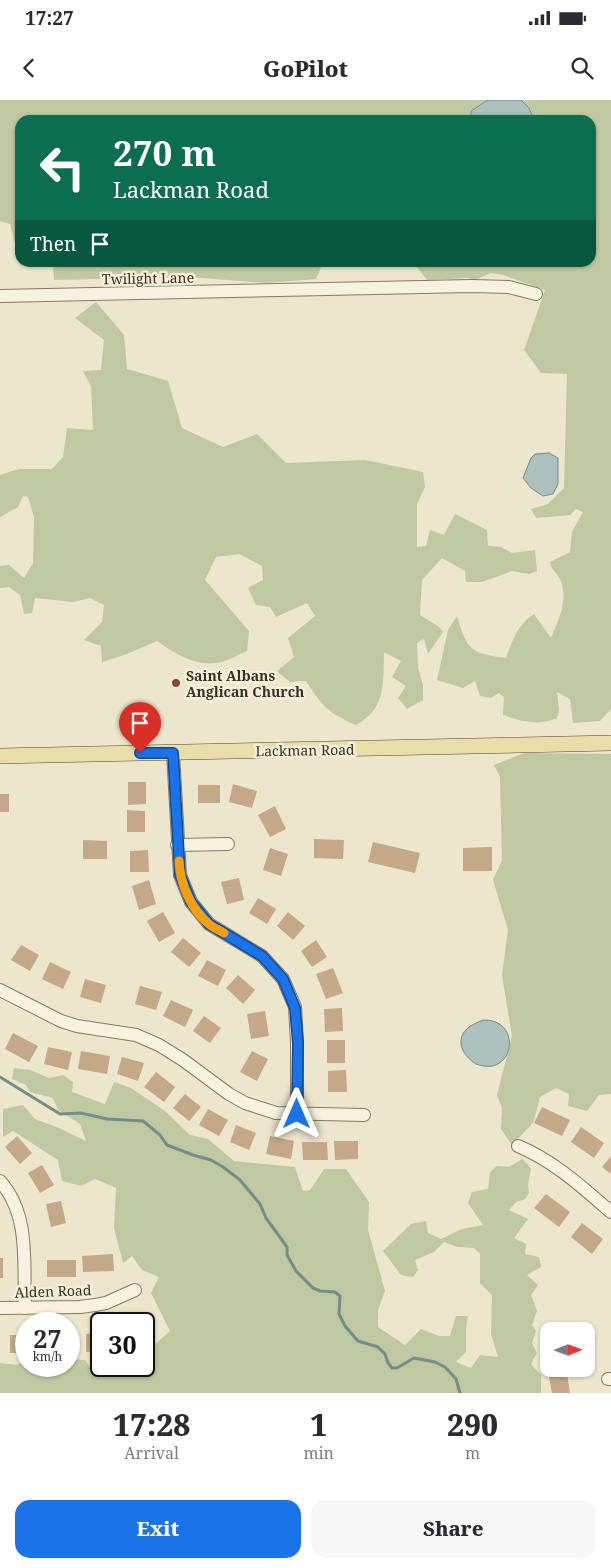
<!DOCTYPE html>
<html lang="en">
<head>
<meta charset="utf-8">
<style>
	body { margin:0; font-family:"Noto Serif",serif; background:#f7f7f7; color:#2b2b33; height:100vh; display:flex; flex-direction:column; font-size:19px; white-space:nowrap }
	* { box-sizing:border-box; margin:0 }
	p { font-size:16px; color:#7c7c81 }
	.icon { flex:none; width:28px; height:28px; fill:none; stroke:currentColor; stroke-width:2; stroke-linecap:round; stroke-linejoin:round }
	.map { position:relative; height:1293px; overflow:hidden }
	.panel { display:flex; flex-direction:column; background:#fff; flex:1 }
	.panel>* { flex:none }
	.top-card { position:absolute; left:15px; top:15px; width:581px; height:152px; border-radius:15px; box-shadow:0 1px 4px #0004; background:#0b6e4f; color:#fff; overflow:hidden }
	.needle { width:32px; rotate:89deg }
	.controls { position:absolute; left:540px; top:1222px; display:grid; gap:10px }
	.controls a { display:grid; place-items:center; width:55px; height:55px; border-radius:10px; background:#fff; box-shadow:0 1px 4px #0004; font-size:25px }
	.speed { position:absolute; left:15px; top:1212px; display:flex; gap:10px; font-size:25px; font-weight:700; text-align:center }
	.speed>* { display:grid; place-content:center; width:65px; height:65px; border-radius:50%; background:#fff; box-shadow:0 1px 4px #0004; line-height:1 }
	.speed small { font-size:12px; font-weight:400 }
	.speed .limit { border:2px solid #111; border-radius:8px; background:#fff; color:#111 }
	.pin { position:absolute; display:grid; place-items:center; width:42px; height:42px; color:#fff; margin:-51px -21px; border-radius:50% 50% 50% 0; rotate:-45deg; box-shadow:0 0 5px #0007 }
	.pin .icon { rotate:45deg }
	.me { position:absolute; width:55px; margin:-28px; rotate:0deg; stroke-linejoin:round; filter:drop-shadow(0 0 4px #0008) }
	.turn { display:flex; align-items:center; gap:18px; height:105px; padding:0 15px; font-size:22px }
	.turn .icon { width:65px; height:65px; stroke-width:2.5 }
	.turn b { display:block; font-size:35px; line-height:42px }
	.then { display:flex; align-items:center; height:48px; padding:0 15px; background:#0003; gap:10px; font-size:19px }
	.eta { display:flex; justify-content:space-evenly; align-items:center; height:85px; text-align:center }
	.eta b { font-size:30px; font-weight:800; line-height:35px }
	.primary-button { display:flex; gap:10px; margin-top:auto; padding:10px 15px }
	.primary-button a { flex:1; height:58px; border-radius:15px; background:#1a73e8; color:#fff; font-size:20px; font-weight:800; line-height:58px; text-align:center }
	.primary-button a+a { background:#f7f7f7; color:#2b2b33 }
	.status { display:flex; justify-content:space-between; align-items:center; height:35px; padding:0 25px; background:#fff; direction:ltr }
	.status svg { height:14px; fill:currentColor }
	header { display:flex; justify-content:space-between; align-items:center; height:65px; padding:0 15px; background:#fff; font-size:22px; font-weight:800 }
	.map>svg:first-child { display:block }
	.green { fill:#bfc8a1 }
	.water { fill:#acc0bd; stroke:#738e8b }
	.lines { fill:none; stroke-linecap:round; stroke-linejoin:round }
	.stream { stroke:#738e8b; stroke-width:3 }
	.building { fill:#c5a887 }
	.minor-casing { stroke:#877a62; stroke-width:14 }
	.major-casing { stroke:#554835; stroke-width:16 }
	.minor { stroke:#f6f2df; stroke-width:12 }
	.major { stroke:#e9ddaa; stroke-width:15 }
	.route-casing { stroke:#114b97; stroke-width:12 }
	.route { stroke:#1a73e8; stroke-width:9 }
	.slow { stroke:#f59e0b; stroke-width:9 }
	.poi-dot { fill:#8f4238; stroke:#f3efdb; stroke-width:2 }
	.labels { text-anchor:middle; dominant-baseline:central; stroke-width:5; stroke-linejoin:round; paint-order:stroke }
	.street-label { font-size:14px; fill:#393023; stroke:#f3efdb }
	.poi-label { font-size:14px; font-weight:bold; fill:#393023; stroke:#f3efdb; text-anchor:start }
</style>
</head>
<body>
<div class="status"><b>17:27</b><svg viewBox="0 0 49 12"><path d="M0 12V9h3v3zM5 12V6h3v6zM10 12V3h3v9zM15 12V0h3v12zM26 1h20v11H26zM47 4h2v5h-2z"/></svg></div>
<header><svg class="icon" aria-label="back" viewBox="0 0 24 24"><path d="M15 5l-7 7 7 7"/></svg>GoPilot<svg class="icon" aria-label="search" viewBox="0 0 24 24"><circle cx="10" cy="10" r="6"/><path d="M15 15l6 6"/></svg></header>
<div class="map">
<svg width="611" height="1293" viewBox="0 0 611 1293">
	<rect width="100%" height="100%" fill="#ebe6cc"/>
	<g class="green">
		<polygon points="0,0 488,0 471,11 471,20 20,20 20,151 17,151 10,124 0,121"/>
		<path d="M 521,0 L 611,0 L 611,609 L 600,621 L 573,623 L 570,599 L 557,592 L 559,610 L 557,618 C 538,626 521,621 503,615 L 504,597 L 499,593 L 491,598 L 480,596 L 475,581 L 463,588 L 437,580 L 448,530 L 457,516 C 467,550 470,553 506,558 C 512,541 518,524 534,514 L 551,538 C 559,519 569,499 560,479 C 557,473 551,470 550,462 L 570,452 L 572,432 L 583,412 L 576,409 L 570,415 L 536,418 L 531,409 L 548,404 L 564,388 L 567,274 L 541,273 L 524,250 L 545,190 L 503,175 L 491,173 L 475,180 L 467,178 L 427,180 L 414,163 L 591,162 L 591,20 L 534,20 L 529,8 Z"/>
		<polygon points="53,163 53,162 323,163 316,179 266,183 190,177 54,180"/>
		<path d="M 96,202 L 124,235 L 127,269 L 168,281 L 182,328 L 223,347 L 257,334 L 286,363 L 365,360 L 423,372 L 425,387 L 417,404 L 417,447 L 426,446 L 430,430 L 444,435 L 455,414 L 487,430 L 488,446 L 501,447 L 512,453 L 535,450 L 537,471 L 529,474 L 512,471 L 482,482 L 466,482 L 465,471 L 442,458 L 422,480 L 420,515 L 439,527 L 443,532 L 428,554 L 424,539 L 417,543 L 418,568 L 423,585 L 423,600 L 407,609 L 398,598 L 406,586 L 392,577 L 401,561 L 384,552 C 383,581 387,608 356,625 C 327,612 323,607 306,581 L 290,582 L 277,571 L 294,557 L 288,538 L 315,516 L 307,503 L 276,517 L 270,507 L 256,505 L 248,488 L 263,480 L 262,466 L 239,454 L 216,457 L 205,480 L 249,531 L 247,551 C 239,554 230,560 222,562 C 198,568 175,554 157,541 L 127,554 L 102,562 L 101,546 L 84,540 L 102,522 L 104,505 L 90,498 L 73,502 L 35,498 L 32,513 L 24,514 L 20,495 L 9,487 L 0,488 L 0,466 L 9,465 L 24,478 L 33,463 L 34,417 L 28,397 L 23,396 L 18,407 L 0,417 L 0,375 L 19,369 L 52,369 L 63,357 L 67,328 L 93,330 L 91,286 L 83,271 L 101,270 L 104,240 L 75,218 Z"/>
		<polygon points="524,653 611,654 611,994 599,995 587,1011 568,1006 569,994 556,988 540,997 533,1023 512,1045 501,1029 502,1008 497,995 512,936 502,875 508,830 493,780 502,760 500,677 494,665"/>
		<polygon points="14,968 30,970 49,978 63,975 73,982 72,992 105,1004 114,982 131,988 165,1011 190,1035 208,1039 234,1061 295,1067 303,1091 310,1090 324,1069 346,1069 369,1102 368,1130 385,1191 378,1210 378,1227 405,1245 421,1229 439,1236 450,1236 456,1216 468,1216 466,1229 466,1252 456,1262 471,1268 480,1255 498,1257 491,1234 492,1195 480,1183 480,1154 474,1148 458,1147 444,1142 434,1152 415,1160 418,1170 413,1177 401,1175 383,1151 411,1124 426,1121 428,1133 441,1139 462,1129 483,1125 468,1103 472,1092 488,1089 490,1072 497,1066 509,1067 522,1059 531,1068 528,1084 529,1093 525,1099 516,1102 509,1110 528,1119 514,1138 526,1144 525,1154 539,1157 541,1167 527,1175 538,1185 531,1195 537,1211 532,1225 536,1231 532,1243 537,1253 531,1264 541,1275 541,1293 0,1293 0,1263 16,1265 26,1262 26,1266 69,1266 69,1259 85,1260 93,1271 102,1266 144,1266 144,1249 153,1246 170,1231 151,1193 159,1177 142,1170 132,1156 123,1163 114,1128 116,1088 95,1079 81,1086 62,1081 58,1060 13,1031 3,1037 3,1009 23,1005 35,1019 59,1028 86,1041 80,1024 58,1010 53,998 30,992 26,985 12,979"/>
	</g>
	<g class="water">
		<polygon points="488,0 521,0 529,8 534,20 471,20 471,11"/>
		<polygon points="549,353 558,358 558,384 553,394 543,396 531,388 523,378 531,358 535,354"/>
		<path d="M 483,920 C 521,919 515,971 484,966 C 479,965 477,965 473,962 C 461,953 455,938 469,927 C 473,924 479,922 483,920 Z"/>
	</g>
	<g class="lines">
		<polyline class="stream" points="0,977 60,1014 81,1013 107,1019 143,1021 160,1035 167,1045 193,1055 211,1060 223,1067 240,1080 260,1104 266,1118 287,1147 287,1155 296,1171 313,1188 320,1191 335,1192 340,1196 339,1214 345,1226 358,1241 378,1247 385,1254 388,1263 392,1268 397,1268 414,1258 435,1262 445,1267 456,1279 460,1293"/>
	</g>
	<g class="building">
		<polygon points="128,682 146,682 146,704 128,705"/>
		<polygon points="233,684 257,691 252,708 229,702"/>
		<rect x="198" y="685" width="22" height="18"/>
		<rect x="0" y="694" width="9" height="18"/>
		<polygon points="275,706 286,729 270,737 258,715"/>
		<polygon points="127,710 145,711 145,732 127,732"/>
		<polygon points="314,739 344,740 343,759 314,758"/>
		<polygon points="83,740 107,741 107,759 83,759"/>
		<polygon points="373,742 420,753 415,773 368,762"/>
		<polygon points="492,747 492,771 463,771 463,748"/>
		<polygon points="270,748 288,754 281,776 263,770"/>
		<polygon points="148,750 149,772 130,772 130,751"/>
		<polygon points="239,778 244,800 227,804 221,782"/>
		<polygon points="149,780 156,804 139,810 132,786"/>
		<polygon points="258,798 276,809 267,824 249,813"/>
		<polygon points="163,812 175,833 159,842 147,821"/>
		<polygon points="288,812 305,826 293,840 277,826"/>
		<polygon points="183,838 201,853 189,867 171,852"/>
		<polygon points="316,840 327,857 312,867 301,851"/>
		<polygon points="21,845 39,855 30,871 11,860"/>
		<polygon points="207,860 226,870 218,886 198,876"/>
		<polygon points="50,862 71,872 63,889 42,879"/>
		<polygon points="333,868 343,893 326,899 316,874"/>
		<polygon points="238,875 255,890 243,904 226,888"/>
		<polygon points="85,879 106,885 101,903 80,897"/>
		<polygon points="140,886 162,892 156,910 135,904"/>
		<polygon points="171,900 193,910 185,927 163,916"/>
		<polygon points="342,908 343,931 325,932 324,909"/>
		<polygon points="265,911 269,936 251,939 247,914"/>
		<polygon points="204,916 221,928 210,943 193,931"/>
		<polygon points="13,933 38,946 29,962 5,949"/>
		<rect x="327" y="940" width="18" height="23"/>
		<polygon points="48,947 72,952 68,970 44,964"/>
		<polygon points="81,951 110,956 107,974 78,969"/>
		<polygon points="252,951 268,959 257,981 240,972"/>
		<polygon points="122,957 144,963 138,981 117,974"/>
		<polygon points="346,970 347,992 328,992 328,971"/>
		<polygon points="156,972 175,987 164,1002 144,987"/>
		<polygon points="185,994 201,1007 189,1021 173,1008"/>
		<polygon points="542,1007 570,1020 562,1036 534,1023"/>
		<polygon points="208,1009 228,1020 219,1036 199,1025"/>
		<polygon points="236,1025 256,1033 249,1050 230,1042"/>
		<polygon points="581,1027 604,1043 594,1058 571,1042"/>
		<polygon points="17,1036 32,1053 20,1064 5,1047"/>
		<polygon points="270,1036 294,1041 291,1059 266,1054"/>
		<polygon points="334,1041 358,1041 358,1059 335,1060"/>
		<polygon points="302,1042 327,1042 328,1060 303,1060"/>
		<polygon points="611,1056 611,1074 602,1067"/>
		<polygon points="42,1065 54,1085 40,1093 28,1073"/>
		<polygon points="546,1094 570,1112 559,1127 534,1108"/>
		<polygon points="61,1101 66,1123 51,1127 46,1104"/>
		<polygon points="582,1123 603,1139 592,1154 571,1137"/>
		<polygon points="113,1154 114,1171 83,1172 82,1156"/>
		<rect x="0" y="1158" width="3" height="20"/>
		<rect x="47" y="1160" width="29" height="17"/>
		<polygon points="584,1226 596,1239 586,1248 586,1231 578,1231"/>
		<polygon points="101,1233 101,1251 86,1252 86,1234"/>
		<rect x="10" y="1235" width="16" height="18"/>
		<rect x="69" y="1235" width="9" height="18"/>
		<polygon points="567,1274 570,1293 552,1293 549,1277"/>
	</g>
	<g class="lines">
		<defs>
			<g id="minor">
				<polyline points="0,196 471,186 509,187 536,194"/>
				<polyline points="173,653 180,775 191,802 209,824 262,856 283,879 295,907 297,943 297,1014"/>
				<polyline points="177,745 228,744"/>
				<polyline points="0,890 61,921 77,926 136,935 159,945 183,960 229,994 245,1003 276,1013 364,1015"/>
				<path d="M 518,1046 C 554,1061 582,1087 611,1112"/>
				<path d="M 0,1081 C 31,1116 23,1165 25,1208"/>
				<polyline points="0,1208 80,1207 95,1205 106,1203 135,1190"/>
				<polyline points="608,1279 611,1279"/>
			</g>
			<polyline id="major" points="0,656 611,643"/>
		</defs>
		<use href="#minor" class="minor-casing"/>
		<use href="#major" class="major-casing"/>
		<use href="#minor" class="minor"/>
		<use href="#major" class="major"/>
	</g>
	<g class="lines">
		<defs>
			<polyline id="route" points="140,653 173,653 180,775 191,802 209,824 262,856 283,879 295,908 298,943 297,1014"/>
		</defs>
		<use href="#route" class="route-casing"/>
		<use href="#route" class="route"/>
		<path class="slow" d="M 179,761 C 180,784 191,810 210,825 C 214,828 219,830 224,833"/>
	</g>
	<circle class="poi-dot" cx="176" cy="583" r="5"/>
	<g class="labels">
		<g class="street-label">
			<text transform="translate(148 178) rotate(-1)">Twilight Lane</text>
			<text transform="translate(305 650) rotate(-1)">Lackman Road</text>
			<text transform="translate(53 1191) rotate(-2)">Alden Road</text>
		</g>
		<g class="poi-label">
			<text x="186" y="575">Saint Albans<tspan x="186" dy="16">Anglican Church</tspan></text>
		</g>
	</g>
</svg>
<div class="controls">
<a><svg class="needle" viewBox="-14 -14 28 28"><path d="M0-13l5 13h-10z" fill="#e53935"/><path d="M0 13l5-13h-10z" fill="#7c7c81"/></svg></a>
</div>
<div class="speed"><div>27<small>km/h</small></div><div class="limit">30</div></div>
<div class="pin" style="left:140px;top:653px;background:#d93025"><svg class="icon" aria-label="arrive" viewBox="0 0 24 24"><path d="M6 21V4h12l-3 4 3 4H6"/></svg></div>
<svg class="me" style="left:297px;top:1014px" viewBox="-20 -20 40 40"><path d="M0-17L14 15 0 8-14 15z" fill="#1a73e8" stroke="#fff" stroke-width="4"/></svg>
<div class="top-card">
<div class="turn"><svg class="icon" aria-label="left" viewBox="0 0 24 24"><path d="M17 20v-9H6M10 6l-5 5 5 5"/></svg><div><b>270 m</b>Lackman Road</div></div>
<div class="then">Then<svg class="icon" aria-label="arrive" viewBox="0 0 24 24"><path d="M6 21V4h12l-3 4 3 4H6"/></svg></div>
</div>
</div>
<section class="panel">
<div class="eta">
<div><b>17:28</b><p>Arrival</p></div>
<div><b>1</b><p>min</p></div>
<div><b>290</b><p>m</p></div>
</div>
<div class="primary-button"><a>Exit</a><a>Share</a></div>
</section>
</body>
</html>
